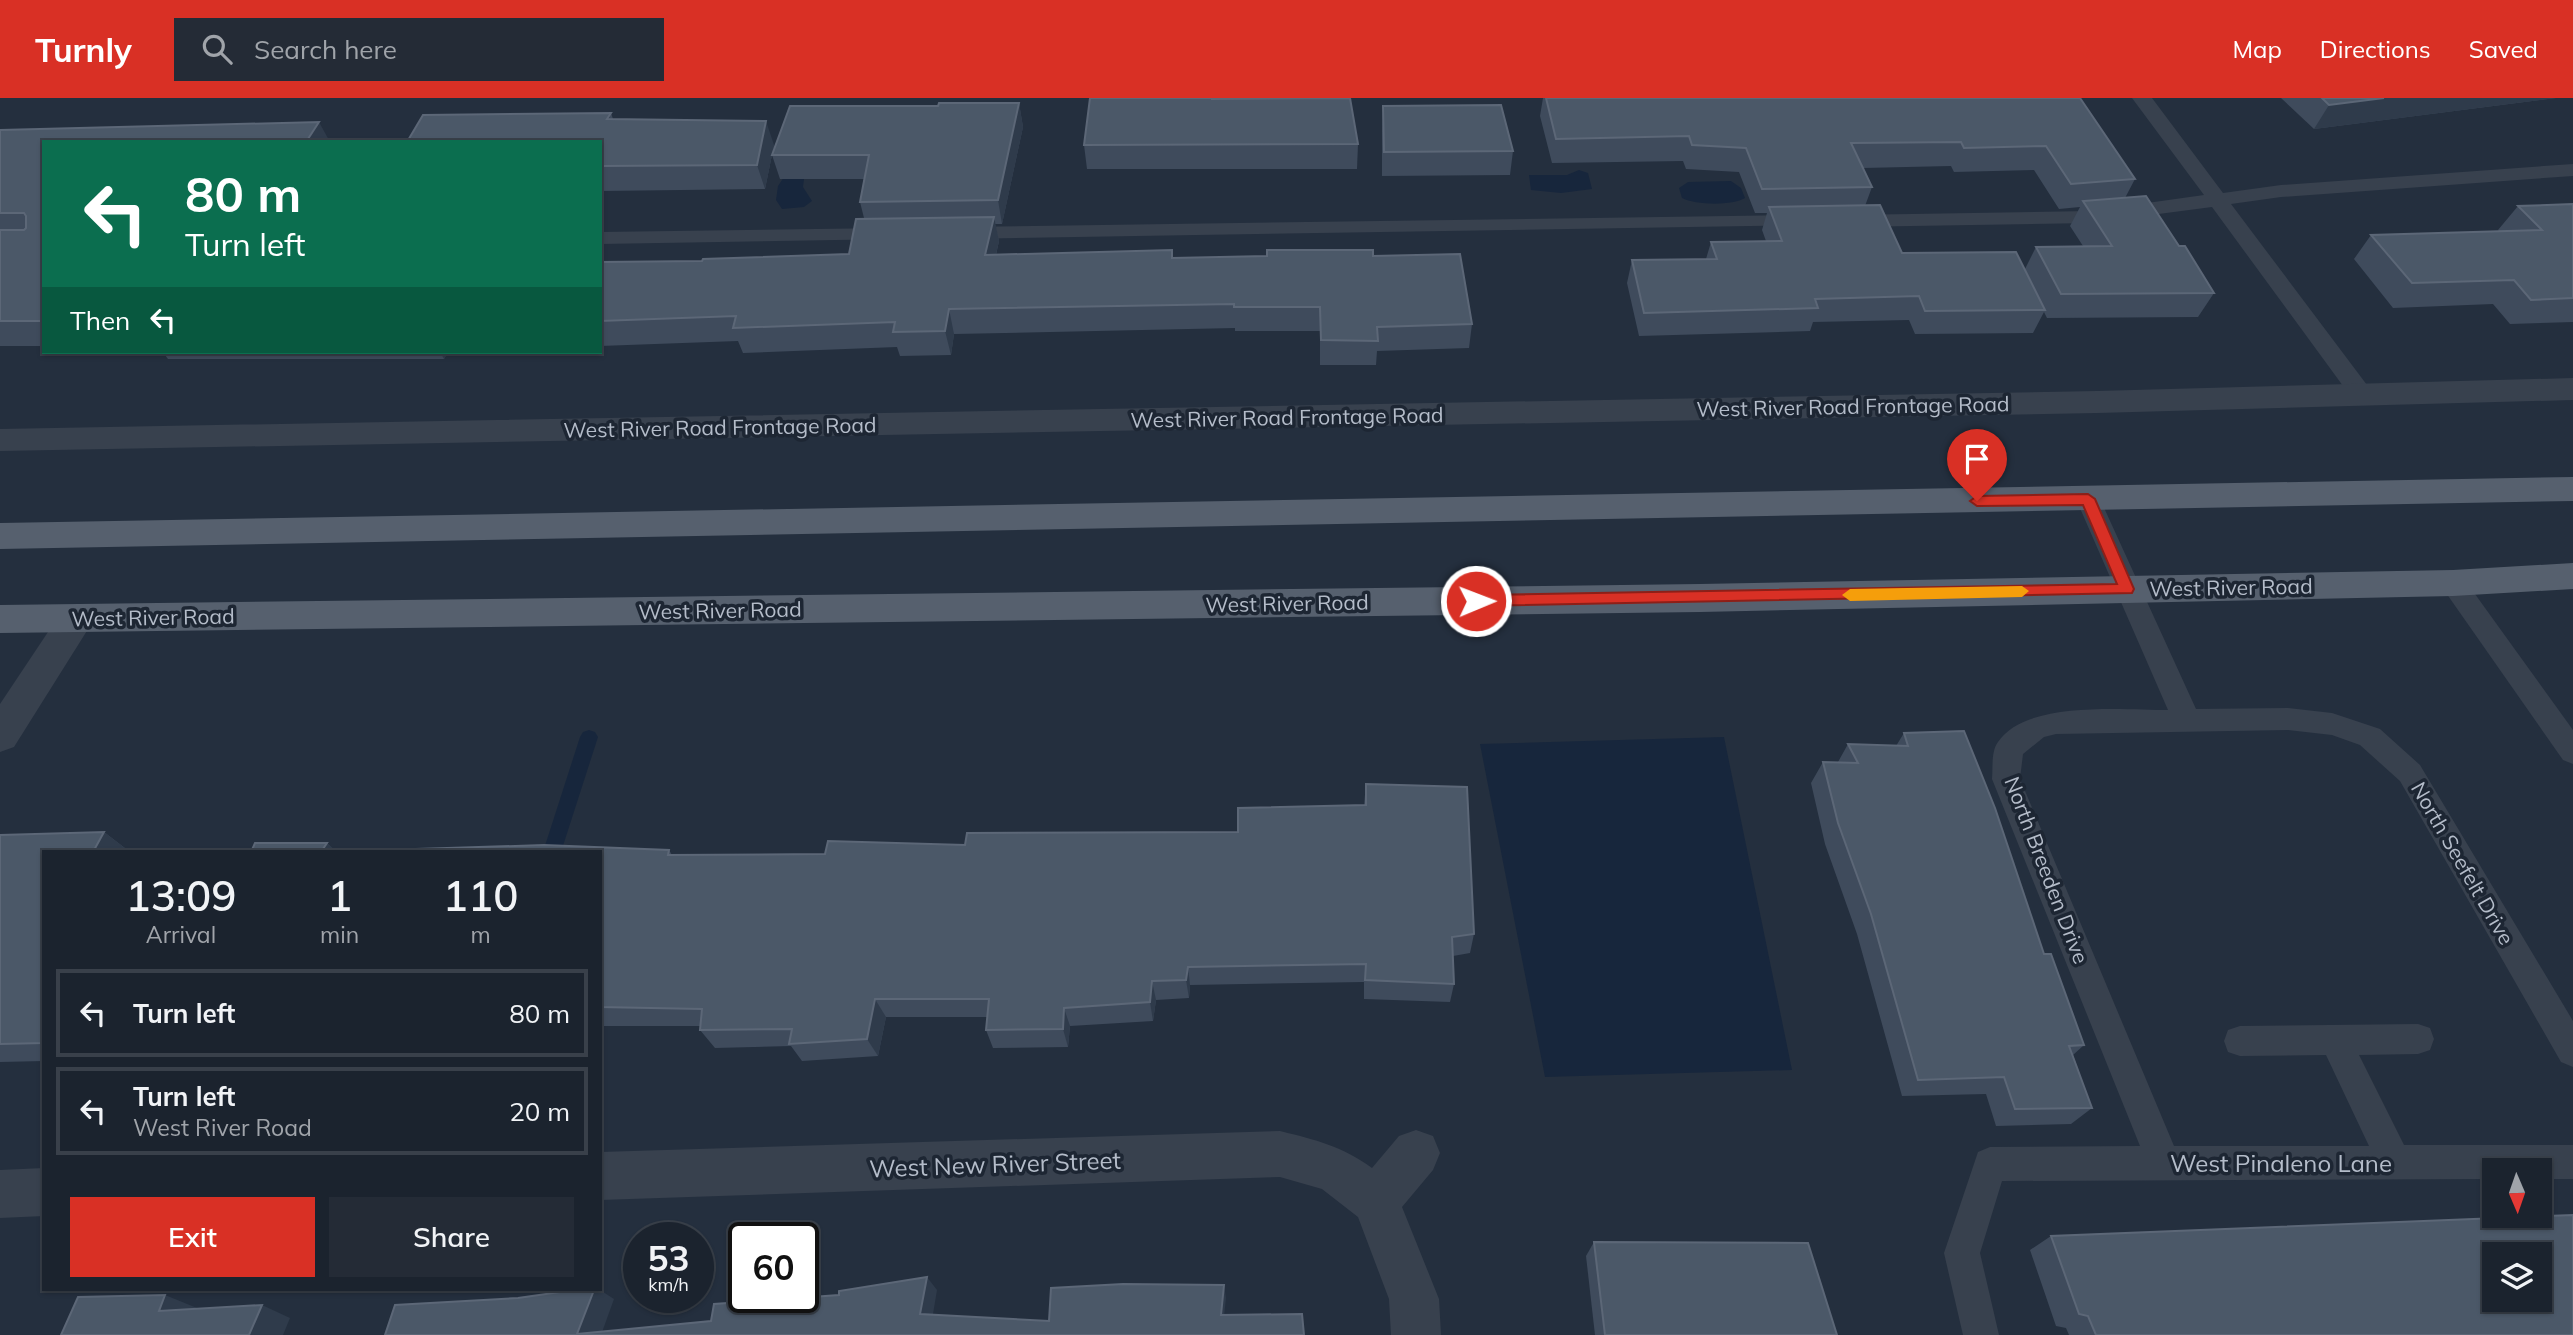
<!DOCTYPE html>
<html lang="en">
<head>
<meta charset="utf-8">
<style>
	body { margin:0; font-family:Mulish,sans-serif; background:#242b36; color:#f1f3f6; height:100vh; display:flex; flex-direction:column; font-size:26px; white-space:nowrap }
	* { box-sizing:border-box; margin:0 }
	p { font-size:23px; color:#a0a4aa }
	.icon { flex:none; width:38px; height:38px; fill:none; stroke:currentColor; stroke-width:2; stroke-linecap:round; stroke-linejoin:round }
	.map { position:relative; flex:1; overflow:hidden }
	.side { position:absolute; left:42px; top:752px; width:560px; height:441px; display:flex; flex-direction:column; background:#1b232e; border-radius:0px; box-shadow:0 2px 5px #0004,0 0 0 2px #39404a }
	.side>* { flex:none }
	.top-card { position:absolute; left:42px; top:42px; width:560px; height:214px; border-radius:0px; box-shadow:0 2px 5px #0004,0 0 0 2px #39404a; background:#0b6e4f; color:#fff; overflow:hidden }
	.needle { width:46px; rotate:178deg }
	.controls { position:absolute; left:2482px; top:1060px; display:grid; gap:14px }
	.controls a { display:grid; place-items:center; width:70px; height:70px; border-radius:0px; background:#1b232e; box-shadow:0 2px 5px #0004,0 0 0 2px #39404a; font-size:35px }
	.speed { position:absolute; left:623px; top:1124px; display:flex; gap:14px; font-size:35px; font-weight:700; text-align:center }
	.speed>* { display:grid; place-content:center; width:91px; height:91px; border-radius:50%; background:#1b232e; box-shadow:0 2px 5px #0004,0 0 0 2px #39404a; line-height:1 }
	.speed small { font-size:18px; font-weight:400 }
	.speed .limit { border:4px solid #111; border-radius:10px; background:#fff; color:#111 }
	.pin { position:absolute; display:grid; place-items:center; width:60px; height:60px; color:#fff; margin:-72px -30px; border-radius:50% 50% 50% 0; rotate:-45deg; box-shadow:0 0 7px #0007 }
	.pin .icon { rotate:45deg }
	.me { position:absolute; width:77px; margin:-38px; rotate:89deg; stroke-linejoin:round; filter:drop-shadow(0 0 5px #0008) }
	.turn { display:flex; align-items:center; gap:24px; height:147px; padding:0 28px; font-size:32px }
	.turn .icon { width:91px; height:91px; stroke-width:2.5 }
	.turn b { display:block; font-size:49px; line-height:60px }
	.then { display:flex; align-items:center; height:66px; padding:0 28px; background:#0003; gap:14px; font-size:26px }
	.eta { display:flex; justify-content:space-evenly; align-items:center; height:119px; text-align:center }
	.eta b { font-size:42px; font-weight:600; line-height:49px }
	.button { display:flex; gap:14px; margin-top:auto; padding:14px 28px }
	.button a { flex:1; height:80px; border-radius:0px; background:#d93025; color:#fff; font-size:28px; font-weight:600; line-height:80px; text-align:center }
	.button a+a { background:#242b36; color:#f1f3f6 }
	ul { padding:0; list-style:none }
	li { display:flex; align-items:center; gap:21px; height:88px; margin:0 14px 10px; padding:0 14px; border:4px solid #39404a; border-radius:0px }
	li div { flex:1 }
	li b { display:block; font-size:26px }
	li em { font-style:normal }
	header { display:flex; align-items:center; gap:42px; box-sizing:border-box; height:98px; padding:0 35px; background:#d93025; color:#fff }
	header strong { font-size:33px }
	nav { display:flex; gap:38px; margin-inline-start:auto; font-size:24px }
	.search { width:490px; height:63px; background:#242b36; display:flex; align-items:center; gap:18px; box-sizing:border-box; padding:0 24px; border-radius:0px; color:#a0a4aa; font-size:26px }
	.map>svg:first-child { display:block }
	.water { fill:#17263c }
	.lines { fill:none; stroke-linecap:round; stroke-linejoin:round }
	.stream { fill:#17263c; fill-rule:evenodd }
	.service { fill:#38414e; fill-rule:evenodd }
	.minor { fill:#38414e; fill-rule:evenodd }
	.primary { fill:#56606e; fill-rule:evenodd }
	.wall { fill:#3f4b5c; fill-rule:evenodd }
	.shaded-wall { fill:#2f3b4b }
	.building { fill:#4b5868; stroke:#5c6777; stroke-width:2; fill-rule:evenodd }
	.route { fill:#d93025; stroke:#8d1f18; stroke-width:2 }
	.slow { fill:#f59e0b }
	.labels { text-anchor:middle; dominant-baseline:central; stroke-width:7; stroke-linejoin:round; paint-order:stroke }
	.street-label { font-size:21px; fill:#b4bcc9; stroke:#1d2633 }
	.near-street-label { font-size:24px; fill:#b4bcc9; stroke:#1d2633 }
</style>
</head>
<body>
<header>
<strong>Turnly</strong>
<div class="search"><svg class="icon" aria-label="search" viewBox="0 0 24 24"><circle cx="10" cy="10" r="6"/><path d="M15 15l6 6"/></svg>Search here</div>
<nav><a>Map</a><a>Directions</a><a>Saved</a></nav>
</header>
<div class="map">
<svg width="2573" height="1237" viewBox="0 0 2573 1237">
	<rect width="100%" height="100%" fill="#242f3e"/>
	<g class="water">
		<polygon points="1579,72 1588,75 1592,91 1561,95 1531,92 1529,77 1567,77"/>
		<polygon points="784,79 804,81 803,89 812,103 804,109 782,111 776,102 778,88"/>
		<path d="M 1731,83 L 1741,90 L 1745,100 C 1732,108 1695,107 1682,100 L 1679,90 L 1688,84 Z"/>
		<polygon points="1724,639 1792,972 1545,979 1480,646"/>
	</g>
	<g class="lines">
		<polygon class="stream" points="589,632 595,634 598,639 561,754 543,754 580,639 583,634"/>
		<g class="service">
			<polygon points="2132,0 2152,0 2223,95 2281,87 2573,66 2573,78 2281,99 2231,106 2370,291 2374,297 2370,303 2362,305 2354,303 2212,109 2090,125 1850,129 1843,127 1840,123 1843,119 1850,117 2090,113 2204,97"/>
			<polygon points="1803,117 1810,119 1813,123 1810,127 958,141 951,140 947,135 951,130 958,129"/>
			<polygon points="889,130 896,131 900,136 896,141 600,146 600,134"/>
			<path d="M 2088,392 L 2097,395 L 2100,401 L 2196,611 L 2288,610 L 2332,615 L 2380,631 L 2420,667 L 2573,923 L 2573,969 L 2561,964 L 2400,683 L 2360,647 L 2332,637 L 2288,632 L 2056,636 L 2044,639 L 2023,656 L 2020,681 L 2174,1048 L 2369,1048 L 2326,957 L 2240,958 L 2228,954 L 2224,943 L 2228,932 L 2240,928 L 2418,926 L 2430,930 L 2434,941 L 2430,952 L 2418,956 L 2359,957 L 2404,1047 L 2573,1047 L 2573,1081 L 2539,1081 L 2539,1073 L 2494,1073 L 2494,1081 L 2002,1083 L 1980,1155 L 1999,1237 L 1963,1237 L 1944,1155 L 1978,1054 L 1990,1049 L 2140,1048 L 1992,681 C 1993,670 1991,653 1998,644 C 2026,602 2123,612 2168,612 L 2076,401 L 2079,395 Z"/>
			<polygon points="2453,475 2462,478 2573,632 2573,666 2563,662 2444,492 2440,485 2444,478"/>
		</g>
		<g class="minor">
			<polygon points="2573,280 2573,302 2097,315 0,353 0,331 2097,293"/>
			<polygon points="77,506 90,510 95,520 14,649 0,654 0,606 64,510"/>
			<path d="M 1416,1032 L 1433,1038 L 1440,1055 L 1433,1072 L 1402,1109 L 1439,1201 L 1441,1237 L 1391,1237 L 1389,1201 L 1358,1119 L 1322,1091 L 1280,1079 L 600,1102 L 600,1054 L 1280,1033 C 1316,1042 1342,1048 1372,1070 L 1399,1038 Z"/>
			<polygon points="44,1070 44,1118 0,1120 0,1072"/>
		</g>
		<g class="primary">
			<polygon points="2573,379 2573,403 0,451 0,425"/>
			<polygon points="2573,465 2573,491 2453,498 1700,514 0,535 0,507 1700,486 2453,472"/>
		</g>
	</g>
	<g class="wall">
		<path d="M 1543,0 L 2080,0 L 2135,81 L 2125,100 L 2179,148 L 2214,195 L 2198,219 L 2047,220 L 2044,214 L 2033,235 L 1915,236 L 1909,222 L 1813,224 L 1810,233 L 1639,238 L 1627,185 L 1632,162 L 1706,161 L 1711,144 L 1766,143 L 1762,132 L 1767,115 L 1755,115 L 1739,74 L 1686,71 L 1683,63 L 1552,65 L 1540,18 ZM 1951,68 L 1954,74 L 2034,72 L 2059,111 L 2080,109 L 2070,128 L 2083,148 L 2036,149 L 2025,171 L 1902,155 L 1865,108 L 1872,89 L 1863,70 Z"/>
		<polygon points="2281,0 2556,0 2314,31"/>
		<polygon points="1212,1 1358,46 1357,71 1087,71 1084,47"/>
		<polygon points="1019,5 1023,29 1002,126 995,126 999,143 996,157 1173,160 1373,158 1472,226 1469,250 1377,253 1376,267 1320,267 1320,233 1235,233 1235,230 954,236 951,257 900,258 897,249 743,255 738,243 600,248 600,164 702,163 849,156 864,120 860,104 864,81 780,81 772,57 938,8"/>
		<polygon points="1383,8 1513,53 1510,77 1382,78 1382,32"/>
		<polygon points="611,15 613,21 774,47 765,91 600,93 600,44"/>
		<polygon points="0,32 44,44 44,248 0,248"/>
		<polygon points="2573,106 2573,224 2510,226 2493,206 2393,210 2354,161 2371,137 2499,133 2498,132 2518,108"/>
		<polygon points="100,254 448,254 444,261 168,261 165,257 103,257"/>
		<polygon points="1904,635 2044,856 2084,947 2073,957 2092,1010 2071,1026 1996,1028 1986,996 1902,998 1857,836 1825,746 1811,685 1823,664 1838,664 1848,646 1896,648"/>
		<polygon points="1366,686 1474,836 1470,855 1453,858 1454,886 1450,904 1364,901 1364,884 1190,887 1189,900 1156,902 1153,923 1070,928 1068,949 993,950 986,932 987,919 886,919 878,958 802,963 791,948 715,950 700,932 700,928 600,928 600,754 251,754 327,745 336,754 669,752 672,757 825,756 965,747 1238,734 1364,707"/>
		<polygon points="104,734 130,754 44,754 44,963 0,964 0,737"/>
		<polygon points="2051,1138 2573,1237 2069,1237 2066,1230 2056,1228 2030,1152"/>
		<polygon points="1594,1144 1837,1237 1595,1237 1586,1158"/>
	</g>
	<g class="shaded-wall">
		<polygon points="2384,0 2556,0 2314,31 2329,7"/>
		<polygon points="1019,5 1023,29 1002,126 998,102"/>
		<polygon points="766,23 774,47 765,91 757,67"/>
		<polygon points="319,24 330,44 306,44"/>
		<polygon points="994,119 999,143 990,182 985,157"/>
		<polygon points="949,211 954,236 951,257 945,233"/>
		<polygon points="440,254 448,254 444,261"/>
		<polygon points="104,734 130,754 93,754"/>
		<polygon points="327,745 337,754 321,754"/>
		<polygon points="1188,869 1190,887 1189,900 1186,882"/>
		<polygon points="1152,883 1156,902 1153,923 1150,904"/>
		<polygon points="875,901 886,919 878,958 867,941"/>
		<polygon points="1064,910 1070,928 1068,949 1063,931"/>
		<polygon points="927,1179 937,1192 931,1228 920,1216"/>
		<polygon points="1224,1187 1226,1200 1223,1228 1221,1217"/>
		<polygon points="594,1192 600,1192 614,1201 601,1237 577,1236"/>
		<polygon points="165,1197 197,1210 190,1225 159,1213"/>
		<polygon points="262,1207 290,1220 283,1237 249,1237"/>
	</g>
	<g class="building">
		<polygon points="1090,0 1212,0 1212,1 1350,0 1358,46 1084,47"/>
		<polygon points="1546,0 2080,0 2135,81 2071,86 2046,48 1964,50 1961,44 1851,45 1872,89 1762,91 1746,50 1692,47 1689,38 1556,41"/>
		<polygon points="2322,0 2384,0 2329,7"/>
		<polygon points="939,5 1019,5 998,102 860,104 869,57 772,57 790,8 938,8"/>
		<polygon points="1501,7 1513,53 1384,54 1383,8"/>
		<polygon points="611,15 607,21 766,23 757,67 600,68 600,44 407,44 423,17"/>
		<polygon points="319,24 306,44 44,44 44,223 0,223 0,132 24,132 26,130 26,118 24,115 0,115 0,32"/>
		<polygon points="2146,98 2179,148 2185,148 2214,195 2061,196 2036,149 2112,148 2083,103"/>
		<polygon points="2573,106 2573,200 2531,202 2514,182 2412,185 2371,137 2542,132 2518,108"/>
		<polygon points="1880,107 1902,155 2016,154 2045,212 1925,213 1919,198 1815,201 1818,210 1644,215 1632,162 1717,161 1711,144 1782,143 1769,109"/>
		<polygon points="994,119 985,157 1172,152 1172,160 1267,158 1267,152 1373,152 1373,158 1460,156 1472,226 1377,229 1378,243 1321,242 1320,209 1234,209 1234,206 949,211 945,233 893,234 895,224 733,230 736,218 600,223 600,164 702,163 703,161 849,156 856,121"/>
		<polygon points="1964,633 1995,710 2044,856 2051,856 2084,947 2069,948 2092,1010 2015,1011 2004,979 1918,982 1871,816 1838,725 1823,664 1858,665 1848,646 1908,648 1904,635"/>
		<polygon points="1366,686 1467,689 1474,836 1452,839 1454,886 1365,882 1366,866 1188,869 1186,882 1152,883 1150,904 1064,910 1063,931 986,932 989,901 875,901 867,941 789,946 792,931 700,932 702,911 600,909 600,754 251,754 255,745 327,745 321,754 544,747 669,752 668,757 825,756 828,743 965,747 967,735 1238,734 1238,710 1366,707"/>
		<polygon points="104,734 93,754 44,754 44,945 0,946 0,737"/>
		<path d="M 2573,1117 L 2573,1237 L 2096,1237 L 2088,1218 L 2079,1216 L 2051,1138 ZM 2494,1157 L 2539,1157 L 2539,1202 L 2494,1202 Z"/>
		<polygon points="1594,1144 1808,1145 1837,1237 1605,1237"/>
		<polygon points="927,1179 920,1216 1049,1223 1051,1190 1123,1186 1224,1187 1221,1217 1302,1216 1304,1237 385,1237 395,1207 518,1200 574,1192 594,1192 577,1236 711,1223 714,1206 839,1197 839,1193"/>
		<polygon points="165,1197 159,1213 262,1207 249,1237 61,1237 78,1199"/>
	</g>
	<polygon class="route" points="2088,396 2095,401 2134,491 2132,495 1476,508 1469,503 1476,497 2117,486 2083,407 1977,408 1970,403 1977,398"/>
	<polygon class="slow" points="2022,488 2029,493 2022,499 1850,503 1842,497 1850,491"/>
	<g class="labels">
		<g class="street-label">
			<text transform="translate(1853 308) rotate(-1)">West River Road Frontage Road</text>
			<text transform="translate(1287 319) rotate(-1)">West River Road Frontage Road</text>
			<text transform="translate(720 329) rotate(-1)">West River Road Frontage Road</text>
			<text transform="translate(2231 489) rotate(-1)">West River Road</text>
			<text transform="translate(1287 505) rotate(-1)">West River Road</text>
			<text transform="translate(720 512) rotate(-1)">West River Road</text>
			<text transform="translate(153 519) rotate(-1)">West River Road</text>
			<text transform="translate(2463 765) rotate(60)">North Seefelt Drive</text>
			<text transform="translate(2047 772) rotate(69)">North Breeden Drive</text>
		</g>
		<g class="near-street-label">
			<text x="2281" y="1065">West Pinaleno Lane</text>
			<text transform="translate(995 1066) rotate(-2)">West New River Street</text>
		</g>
	</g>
</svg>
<div class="controls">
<a><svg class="needle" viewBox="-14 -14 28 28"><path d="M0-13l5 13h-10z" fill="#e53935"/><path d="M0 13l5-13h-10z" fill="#a0a4aa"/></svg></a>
<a><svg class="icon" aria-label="layers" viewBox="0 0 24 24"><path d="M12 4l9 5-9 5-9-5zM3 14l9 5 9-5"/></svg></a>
</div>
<div class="speed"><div>53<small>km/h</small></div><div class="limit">60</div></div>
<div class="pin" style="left:1977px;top:403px;background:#d93025"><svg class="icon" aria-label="arrive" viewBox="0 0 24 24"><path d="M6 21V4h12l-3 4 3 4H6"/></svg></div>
<svg class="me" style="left:1476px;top:503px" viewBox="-20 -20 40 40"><circle r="17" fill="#d93025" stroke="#fff" stroke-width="3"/><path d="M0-11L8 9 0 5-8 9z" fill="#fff"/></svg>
<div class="top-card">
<div class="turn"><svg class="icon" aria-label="left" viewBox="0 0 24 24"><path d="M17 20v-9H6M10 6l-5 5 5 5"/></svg><div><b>80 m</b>Turn left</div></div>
<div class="then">Then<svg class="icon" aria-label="left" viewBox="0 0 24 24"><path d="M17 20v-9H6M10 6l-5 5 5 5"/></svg></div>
</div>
<section class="side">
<div class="eta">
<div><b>13:09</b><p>Arrival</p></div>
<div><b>1</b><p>min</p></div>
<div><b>110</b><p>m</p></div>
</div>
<ul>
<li><svg class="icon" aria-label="left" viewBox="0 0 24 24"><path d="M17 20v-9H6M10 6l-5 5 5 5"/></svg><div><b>Turn left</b></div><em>80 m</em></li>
<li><svg class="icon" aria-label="left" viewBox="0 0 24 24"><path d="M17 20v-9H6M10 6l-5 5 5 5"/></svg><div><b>Turn left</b><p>West River Road</p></div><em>20 m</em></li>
</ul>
<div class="button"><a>Exit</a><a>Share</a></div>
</section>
</div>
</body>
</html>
